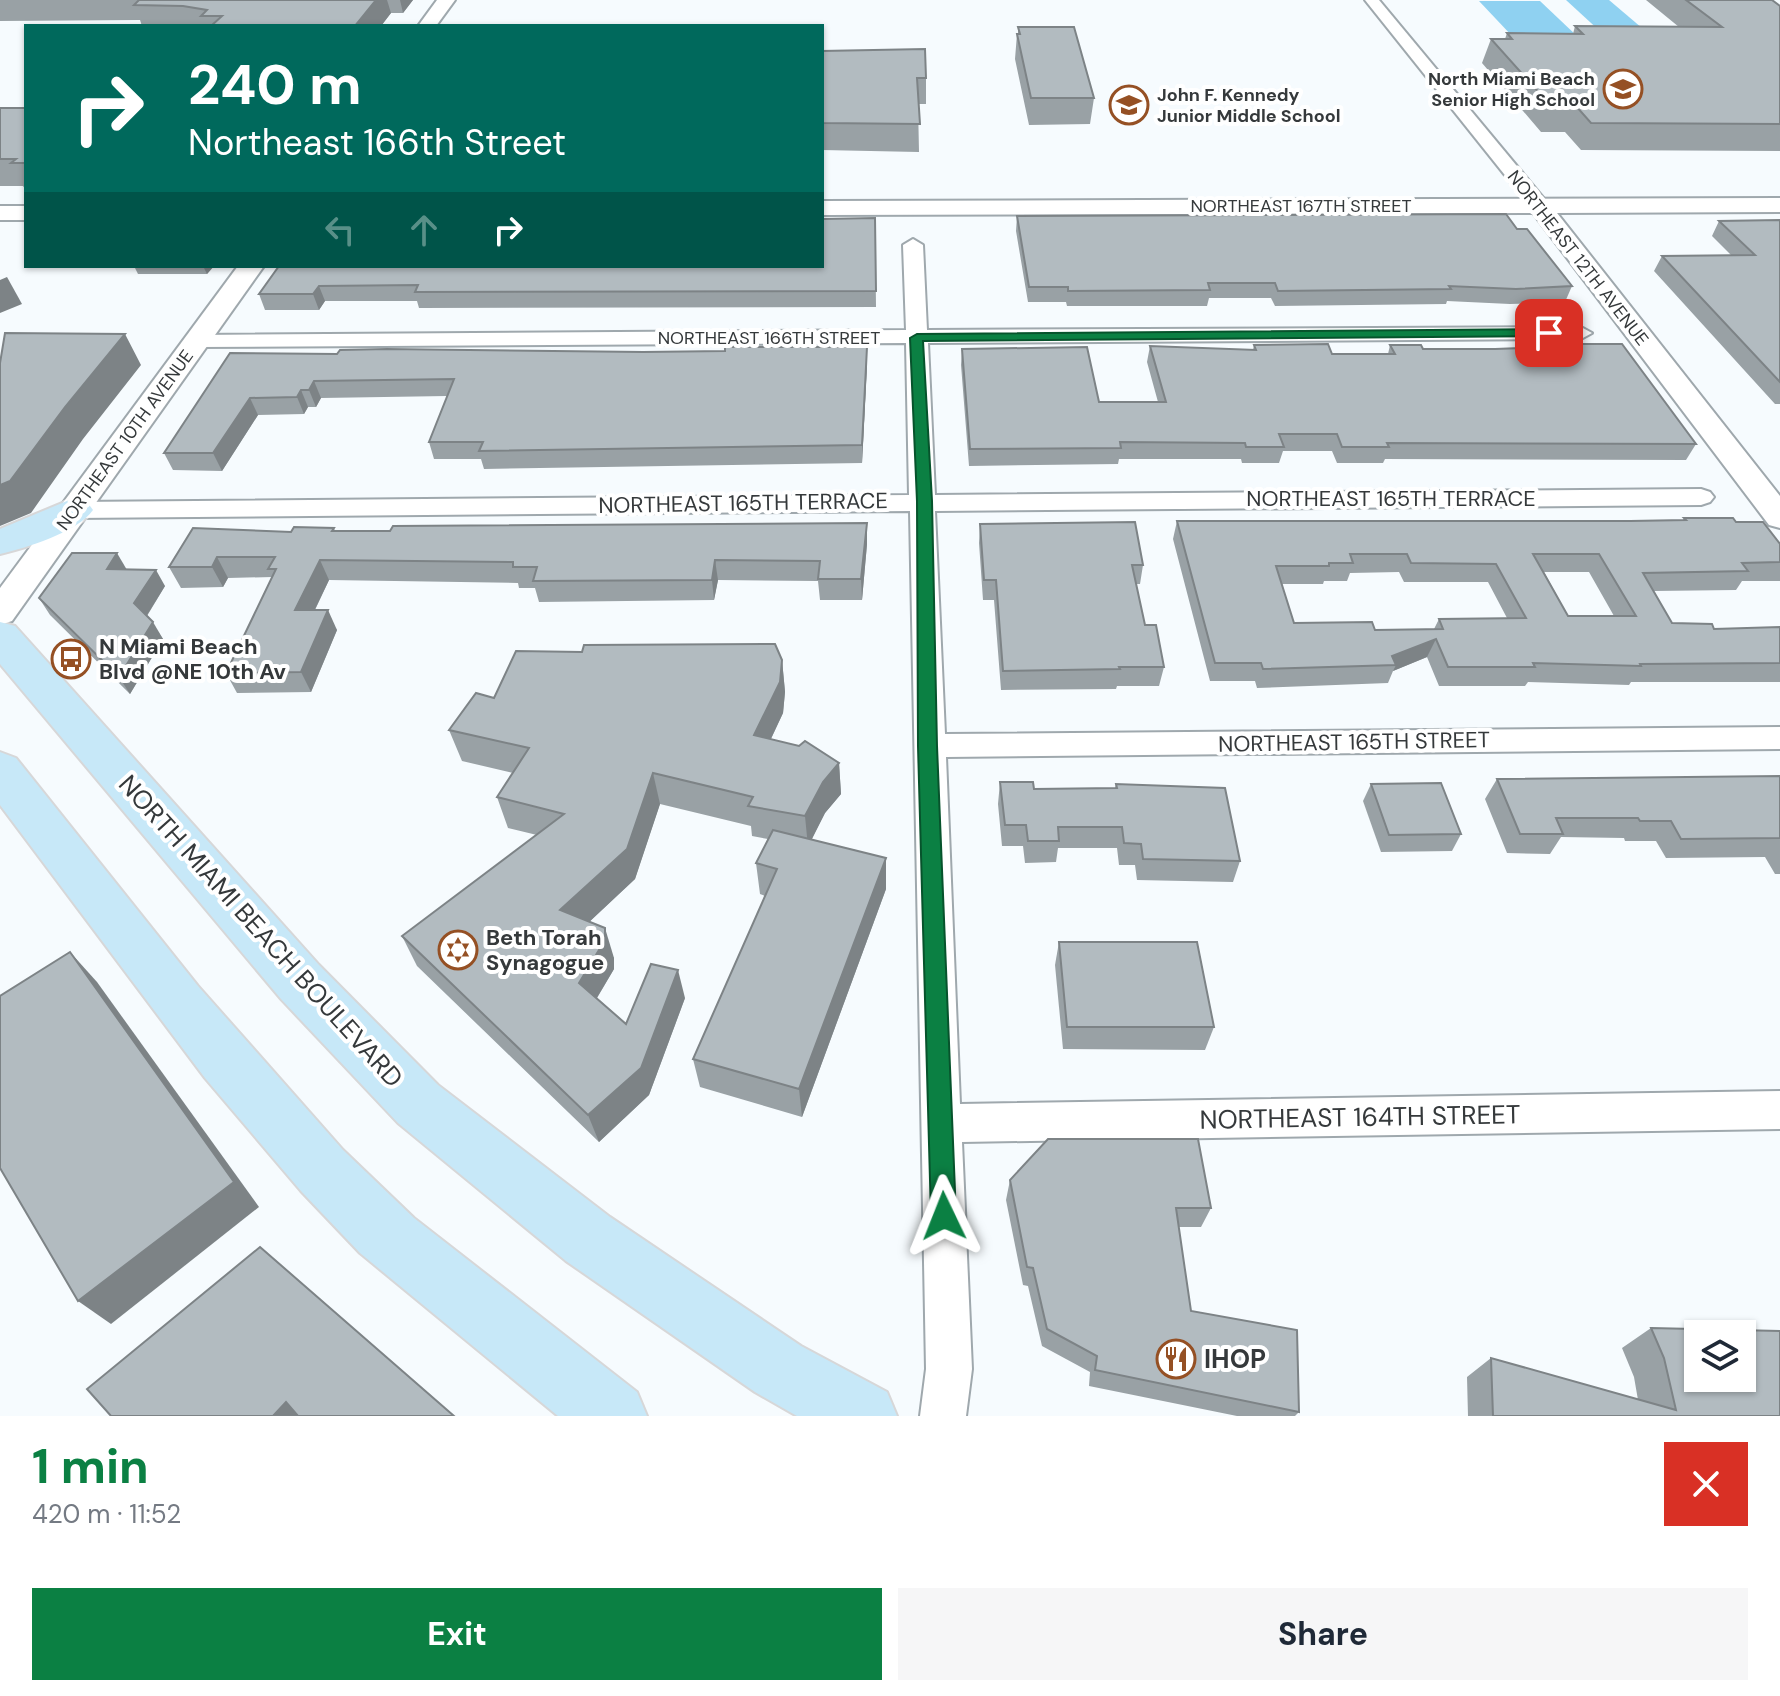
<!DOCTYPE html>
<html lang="en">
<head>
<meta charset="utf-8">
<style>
	body { margin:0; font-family:"DM Sans",sans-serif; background:#f6f6f7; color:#1f2937; height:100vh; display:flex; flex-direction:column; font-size:30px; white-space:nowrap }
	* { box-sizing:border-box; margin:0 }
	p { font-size:26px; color:#747a83 }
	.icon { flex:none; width:44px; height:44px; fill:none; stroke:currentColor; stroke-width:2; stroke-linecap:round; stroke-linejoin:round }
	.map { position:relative; height:1416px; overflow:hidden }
	.side { display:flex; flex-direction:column; background:#fff; flex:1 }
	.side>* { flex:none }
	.banner { position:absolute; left:24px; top:24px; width:800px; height:244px; border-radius:0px; box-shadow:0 2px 6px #0004; background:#00695c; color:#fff; overflow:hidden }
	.controls { position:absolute; left:1684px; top:1320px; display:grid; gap:16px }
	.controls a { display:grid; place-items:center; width:72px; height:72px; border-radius:0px; background:#fff; box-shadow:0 2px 6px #0004; font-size:40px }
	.pin { position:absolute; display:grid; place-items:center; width:68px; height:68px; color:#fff; margin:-34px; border-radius:16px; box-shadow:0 4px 12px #0006 }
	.me { position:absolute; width:88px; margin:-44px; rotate:358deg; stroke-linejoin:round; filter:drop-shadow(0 0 6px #0008) }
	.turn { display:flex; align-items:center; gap:28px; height:168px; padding:0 32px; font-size:36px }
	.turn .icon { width:104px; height:104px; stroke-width:2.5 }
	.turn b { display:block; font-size:56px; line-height:68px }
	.lanes { display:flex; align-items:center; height:76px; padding:0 32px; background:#0003; justify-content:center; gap:40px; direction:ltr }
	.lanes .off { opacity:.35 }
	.round { display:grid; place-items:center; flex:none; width:84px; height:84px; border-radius:0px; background:#f6f6f7 }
	.headline { display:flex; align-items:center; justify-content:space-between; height:136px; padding:0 32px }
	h1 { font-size:48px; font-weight:700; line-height:60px; color:#0b8043 }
	.button { display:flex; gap:16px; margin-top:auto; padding:16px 32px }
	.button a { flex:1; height:92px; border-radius:0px; background:#0b8043; color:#fff; font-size:32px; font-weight:700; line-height:92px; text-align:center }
	.button a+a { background:#f6f6f7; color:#1f2937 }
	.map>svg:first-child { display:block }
	.green { fill:#8fd1f1 }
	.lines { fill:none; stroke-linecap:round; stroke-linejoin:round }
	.minor-casing { stroke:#9fa8ad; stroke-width:4 }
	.tertiary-casing { stroke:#9fa8ad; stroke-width:4 }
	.primary-casing { stroke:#d7d7d8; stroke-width:4 }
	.minor { fill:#fff; fill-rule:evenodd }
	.tertiary { fill:#fff; fill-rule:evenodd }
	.primary { fill:#c7e8f8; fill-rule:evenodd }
	.wall { fill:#99a1a5; fill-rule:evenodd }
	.shaded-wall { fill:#7d8386 }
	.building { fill:#b2bbc0; stroke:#7d8386; stroke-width:2; fill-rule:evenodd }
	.route { fill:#0b8043; stroke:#07532c; stroke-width:2 }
	.labels { text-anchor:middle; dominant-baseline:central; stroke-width:8; stroke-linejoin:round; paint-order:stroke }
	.far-poi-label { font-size:18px; font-weight:bold; fill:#35393b; stroke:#fff; text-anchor:end }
	.far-street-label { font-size:18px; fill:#35393b; stroke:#fff }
	.street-label { font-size:22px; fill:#35393b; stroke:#fff }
	.poi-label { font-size:22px; font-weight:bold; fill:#35393b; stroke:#fff; text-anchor:start }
	.near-street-label { font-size:26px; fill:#35393b; stroke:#fff }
	.near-poi-label { font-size:26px; font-weight:bold; fill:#35393b; stroke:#fff; text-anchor:start }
</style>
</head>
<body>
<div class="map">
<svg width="1780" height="1416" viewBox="0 0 1780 1416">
	<rect width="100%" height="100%" fill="#f6fbfe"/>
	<g class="green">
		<polygon points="1566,0 1609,0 1662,45 1615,45"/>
		<polygon points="1479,1 1540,1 1578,37 1513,37"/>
	</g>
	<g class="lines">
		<defs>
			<g id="minor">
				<polygon points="1365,0 1379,0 1546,201 1548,205 1546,209 1532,209"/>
				<polygon points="913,239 923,245 927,330 1581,327 1592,333 1581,339 928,343 935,495 1701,489 1710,492 1714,497 1710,502 1701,505 935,511 945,734 1780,727 1780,749 946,757 960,1104 1780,1091 1780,1129 962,1142 972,1369 966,1416 920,1416 926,1369 910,511 74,518 65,516 61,510 65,504 74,502 909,495 906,343 197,347 186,341 197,335 906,330 903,245"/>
			</g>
			<g id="tertiary">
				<polygon points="437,0 455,0 436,26 418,26"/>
				<polygon points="1780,198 1780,212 1557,213 1780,496 1780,528 1769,525 1533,213 822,215 822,201"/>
				<rect x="0" y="206" width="26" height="14"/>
				<polygon points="238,266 264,266 12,621 0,625 0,588"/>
			</g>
			<g id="primary">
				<path d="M 74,498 L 87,502 L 93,510 C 78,532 26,548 0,554 L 0,529 Z"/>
				<polygon points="0,622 15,626 319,965 438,1085 610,1217 801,1346 887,1392 897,1416 797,1416 755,1392 566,1261 398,1123 281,999 0,664"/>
				<polygon points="0,752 16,758 198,986 343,1150 414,1218 637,1392 647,1416 558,1416 360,1253 301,1191 205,1078 0,805"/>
			</g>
		</defs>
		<use href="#minor" class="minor-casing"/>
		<use href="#tertiary" class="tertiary-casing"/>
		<use href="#primary" class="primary-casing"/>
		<use href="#minor" class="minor"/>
		<use href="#tertiary" class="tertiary"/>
		<use href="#primary" class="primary"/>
	</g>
	<g class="wall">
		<polygon points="0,0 413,0 403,13 391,13 381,26 142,26 140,20 0,21"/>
		<polygon points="1646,0 1772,0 1780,6 1780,151 1581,150 1565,132 1541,132 1482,63 1491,39 1505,39 1507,33 1573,34 1575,26 1679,27"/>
		<polygon points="1018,27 1094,98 1090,124 1029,125 1015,59 1017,34 1018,34"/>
		<polygon points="822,51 926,78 926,104 918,104 919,152 822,150"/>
		<polygon points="0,108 26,108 26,190 23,186 0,186"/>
		<polygon points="1017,216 1517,229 1572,286 1565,302 1510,304 1447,301 1446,304 1275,306 1271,298 1209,298 1207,306 1067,306 1066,302 1028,302 1016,231"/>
		<polygon points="875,218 876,307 419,308 417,301 325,301 319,310 265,310 259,294 279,266"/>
		<polygon points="1780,220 1780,404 1775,404 1654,271 1662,256 1731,255 1712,236 1719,221"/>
		<polygon points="134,266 214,266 207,274 138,274"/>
		<polygon points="1518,344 1696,444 1686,460 1385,459 1383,463 1337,463 1332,451 1283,451 1279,463 1242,463 1241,459 1119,459 1118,464 969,466 961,365 962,349 1099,402 1158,402 1147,362 1150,346 1253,350 1254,345 1332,354 1388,354 1390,345 1423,349 1495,349 1516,348"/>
		<polygon points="230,353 867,364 862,463 484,469 481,459 434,459 429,442 447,396 321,398 316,407 308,407 304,414 258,415 222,471 173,470 164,453"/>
		<path d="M 1684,518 L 1736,522 L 1780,544 L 1780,581 L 1742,581 L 1736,590 L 1653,591 L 1672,623 L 1714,629 L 1780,627 L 1780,682 L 1631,682 L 1629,685 L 1528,682 L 1525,686 L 1439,686 L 1427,657 L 1393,671 L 1388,683 L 1257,688 L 1255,681 L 1210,681 L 1173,539 L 1177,521 L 1630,521 L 1683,520 ZM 1399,572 L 1404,582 L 1488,582 L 1507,618 L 1439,619 L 1434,629 L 1375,630 L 1294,623 L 1282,584 L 1323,584 L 1324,581 L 1347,581 L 1350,573 ZM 1544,572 L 1589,572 L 1614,616 L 1568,616 Z"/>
		<polygon points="980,524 1143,565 1140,584 1136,584 1145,625 1164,667 1159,686 1117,686 1116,689 1001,690 994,600 983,600 979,543"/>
		<polygon points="334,528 335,531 867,544 862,600 820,600 818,581 718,580 714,600 539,602 535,588 519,588 518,583 329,580 315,610 337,630 311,692 237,693 226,673 272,577 228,578 223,587 181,588 169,567"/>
		<polygon points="127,569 165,586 147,616 163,639 130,694 50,615 39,598"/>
		<polygon points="782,660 785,692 783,713 771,739 839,763 841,794 825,813 811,840 886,889 802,1117 700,1087 693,1059 765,896 760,894 756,863 768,839 752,836 751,826 660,804 635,879 589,922 614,958 614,969 597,998 626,1024 685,998 649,1095 599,1142 417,966 402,936 537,835 508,828 497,797 513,773 462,761 449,730 494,698"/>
		<polygon points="1780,776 1780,874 1775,874 1765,857 1666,858 1656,841 1625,841 1624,838 1561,837 1550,854 1507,853 1485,799 1497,779"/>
		<polygon points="1000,782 1034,789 1115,788 1116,784 1240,861 1233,882 1137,880 1135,865 1119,865 1117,848 1058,848 1056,862 1025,863 1023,846 1002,846 998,804"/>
		<polygon points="1371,784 1461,834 1452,851 1381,852 1363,801"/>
		<polygon points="1059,942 1214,1027 1205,1050 1063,1049 1055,965"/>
		<polygon points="1010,1180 1211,1208 1201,1227 1178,1227 1191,1311 1299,1412 1295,1416 1237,1416 1089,1386 1090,1372 1042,1346 1028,1286 1023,1285 1006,1200"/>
		<polygon points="1651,1328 1780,1416 1468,1416 1467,1377 1491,1358 1638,1400 1634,1377 1622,1348"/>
	</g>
	<g class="shaded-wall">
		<polygon points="376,0 387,0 391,13 381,26 355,26"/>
		<polygon points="400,0 413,0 403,13"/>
		<polygon points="203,266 214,266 207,274"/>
		<polygon points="7,277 22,304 0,313 0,280"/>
		<polygon points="319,286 325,301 319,310 313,294"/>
		<polygon points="125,334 141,365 83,439 31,513 0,526 0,485"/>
		<polygon points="867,347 867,364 862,463 862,445"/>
		<polygon points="314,381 321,398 316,407 309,390"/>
		<polygon points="301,390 308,407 304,414 297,397"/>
		<polygon points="250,398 258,415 222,471 213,453"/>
		<polygon points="867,523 867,544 862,600 861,579"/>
		<polygon points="117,553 127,570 107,569"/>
		<polygon points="217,557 228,578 223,587 212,567"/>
		<polygon points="320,560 329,580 305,630 295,610"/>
		<polygon points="715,560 718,580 714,600 712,580"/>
		<polygon points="156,570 165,586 144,620 134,603"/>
		<polygon points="328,610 337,630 311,692 301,672"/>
		<polygon points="153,622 163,639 130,694 119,677"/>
		<polygon points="1436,639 1427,657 1393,671 1396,665 1392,656"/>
		<polygon points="782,660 785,692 783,713 758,766 754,735"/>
		<polygon points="839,763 841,794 825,813 808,847 805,816 823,782"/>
		<polygon points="653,773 660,804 635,879 570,940 560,910"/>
		<polygon points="886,858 886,889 802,1117 799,1089"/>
		<polygon points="605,928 614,958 614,969 589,1011 579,983"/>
		<polygon points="70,952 97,982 259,1207 111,1324 78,1301"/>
		<polygon points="678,970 685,998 649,1095 599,1142 588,1115"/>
		<polygon points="286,1402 305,1416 273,1416"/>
	</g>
	<g class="building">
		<polygon points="139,0 376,0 355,26 211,26 222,16 201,16 207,10 183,6 134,5"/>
		<polygon points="1686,0 1772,0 1780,6 1780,124 1591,123 1576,106 1551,106 1491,39 1512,39 1507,33 1583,34 1575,26 1722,27"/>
		<polygon points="1018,27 1074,27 1094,98 1031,98 1017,34 1020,34"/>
		<polygon points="925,49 926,78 917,78 920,124 822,123 822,51"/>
		<polygon points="0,108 26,108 26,163 11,163 16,159 0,159"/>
		<polygon points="1506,214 1517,229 1527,229 1572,286 1516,289 1449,286 1451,289 1278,291 1275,283 1208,283 1210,290 1068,291 1068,287 1029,287 1017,216"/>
		<polygon points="875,218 876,291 415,292 418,285 319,286 313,294 259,294 279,266 822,266 822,219"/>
		<polygon points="1780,220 1780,382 1662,256 1755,255 1719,221"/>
		<polygon points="5,333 125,334 65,407 10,481 0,485 0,363"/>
		<polygon points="1328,344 1332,354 1395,354 1390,345 1421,345 1423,349 1495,349 1521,348 1518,344 1622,344 1696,444 1387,443 1389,447 1342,447 1337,434 1279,434 1284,447 1246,447 1245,443 1120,442 1121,448 970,449 962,349 1087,347 1099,402 1166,402 1150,346 1256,350 1254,345"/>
		<polygon points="725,347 867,347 862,445 479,451 483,442 429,442 454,379 314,381 309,390 301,390 297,397 250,398 213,453 164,453 230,353 337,354 340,350 387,349 643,352 725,351"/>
		<path d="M 1684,518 L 1733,518 L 1736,522 L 1763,522 L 1780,544 L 1780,562 L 1742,563 L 1748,571 L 1643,573 L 1672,623 L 1712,624 L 1714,629 L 1780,627 L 1780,663 L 1640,664 L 1641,666 L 1533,663 L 1535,667 L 1448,667 L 1436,639 L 1392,656 L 1396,665 L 1263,669 L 1261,663 L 1215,663 L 1177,521 L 1630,521 L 1686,520 ZM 1350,554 L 1407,554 L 1411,563 L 1496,564 L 1526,618 L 1439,619 L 1443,629 L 1375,630 L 1372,622 L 1294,623 L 1276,566 L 1329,566 L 1329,563 L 1353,563 ZM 1533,554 L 1599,554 L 1636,616 L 1568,616 Z"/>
		<polygon points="1135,522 1143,565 1132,565 1145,625 1156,625 1164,667 1119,667 1120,669 1003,671 996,580 984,580 980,524"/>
		<polygon points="867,523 861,579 818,579 820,561 715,560 712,580 533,581 537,567 513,567 513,562 320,560 295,610 328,610 301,672 226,673 276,569 268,569 275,557 217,557 212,567 169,567 193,528 291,532 294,527 334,528 332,531 390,531 393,526"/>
		<polygon points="72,553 117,553 107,569 156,570 134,603 153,622 119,677 39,598"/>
		<polygon points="775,644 782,660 780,682 754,735 799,746 805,741 839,763 823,782 805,816 748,806 753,797 653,773 627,849 560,910 605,928 605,940 579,983 626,1024 651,964 678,970 641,1068 588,1115 402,936 564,814 497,797 529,748 449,730 476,693 494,698 516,651 582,652 584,645"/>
		<polygon points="1780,776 1780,838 1681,839 1671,821 1640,821 1638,818 1556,818 1563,834 1520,834 1497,779"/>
		<polygon points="1000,782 1033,782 1034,789 1117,788 1116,784 1225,788 1240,861 1143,859 1141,844 1124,843 1122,827 1058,827 1059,841 1028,841 1026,825 1005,825"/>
		<polygon points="1441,783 1461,834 1389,835 1371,784"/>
		<polygon points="773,830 886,858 799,1089 693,1059 777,869 756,863"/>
		<polygon points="1059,942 1197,942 1214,1027 1067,1027"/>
		<polygon points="70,952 234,1182 78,1301 0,1168 0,996"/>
		<polygon points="1048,1139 1198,1139 1211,1208 1176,1208 1191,1311 1297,1330 1299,1412 1095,1370 1097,1356 1047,1329 1033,1268 1027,1267 1010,1180"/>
		<polygon points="260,1247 454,1416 298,1416 286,1402 273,1416 111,1416 87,1389"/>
		<path d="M 1651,1328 L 1780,1331 L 1780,1416 L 1493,1416 L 1491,1358 L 1676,1410 L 1664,1358 ZM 1698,1334 L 1742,1334 L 1742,1378 L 1698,1378 Z"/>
	</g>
	<polygon class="route" points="1549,329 1556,333 1554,336 923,341 932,501 937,746 956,1216 953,1225 944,1228 935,1225 931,1216 918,746 917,501 910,338 917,334"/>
	<defs>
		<symbol id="school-ring" viewBox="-11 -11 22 22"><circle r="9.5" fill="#fff" stroke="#955024" stroke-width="1.5"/><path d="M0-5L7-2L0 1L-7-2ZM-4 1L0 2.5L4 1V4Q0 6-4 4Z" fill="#955024"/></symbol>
		<symbol id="bus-ring" viewBox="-11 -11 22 22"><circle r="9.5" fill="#fff" stroke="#955024" stroke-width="1.5"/><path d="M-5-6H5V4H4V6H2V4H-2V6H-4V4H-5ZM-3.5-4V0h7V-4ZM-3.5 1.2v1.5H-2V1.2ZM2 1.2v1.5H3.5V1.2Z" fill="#955024"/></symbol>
		<symbol id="synagogue-ring" viewBox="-11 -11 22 22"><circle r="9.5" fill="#fff" stroke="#955024" stroke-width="1.5"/><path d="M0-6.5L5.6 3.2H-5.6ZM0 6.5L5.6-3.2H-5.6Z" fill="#955024"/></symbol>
		<symbol id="restaurant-ring" viewBox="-11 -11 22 22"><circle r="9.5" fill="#fff" stroke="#955024" stroke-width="1.5"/><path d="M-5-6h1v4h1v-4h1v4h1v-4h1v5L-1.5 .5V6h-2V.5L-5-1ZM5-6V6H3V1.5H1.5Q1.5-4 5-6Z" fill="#955024"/></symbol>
	</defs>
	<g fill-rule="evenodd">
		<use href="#school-ring" x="1601" y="67" width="44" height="44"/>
		<use href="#school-ring" x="1107" y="83" width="44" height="44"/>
		<use href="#bus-ring" x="49" y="637" width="44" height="44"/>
		<use href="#synagogue-ring" x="436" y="928" width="44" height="44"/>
		<use href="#restaurant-ring" x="1154" y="1337" width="44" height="44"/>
	</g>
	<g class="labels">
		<g class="far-poi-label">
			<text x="1595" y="79">North Miami Beach<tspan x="1595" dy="21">Senior High School</tspan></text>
			<text x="1157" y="95" text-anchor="start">John F. Kennedy<tspan x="1157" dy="21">Junior Middle School</tspan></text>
		</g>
		<g class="far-street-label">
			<text x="1301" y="206">NORTHEAST 167TH STREET</text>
			<text transform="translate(1578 258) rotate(52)">NORTHEAST 12TH AVENUE</text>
			<text x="769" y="338">NORTHEAST 166TH STREET</text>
			<text transform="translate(125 440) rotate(-54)">NORTHEAST 10TH AVENUE</text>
		</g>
		<g class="street-label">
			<text x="1391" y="498">NORTHEAST 165TH TERRACE</text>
			<text transform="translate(743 503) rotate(-1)">NORTHEAST 165TH TERRACE</text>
			<text transform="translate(1354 742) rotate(-1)">NORTHEAST 165TH STREET</text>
		</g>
		<g class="poi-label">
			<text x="99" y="646">N Miami Beach<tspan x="99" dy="25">Blvd @NE 10th Av</tspan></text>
			<text x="486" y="937">Beth Torah<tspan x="486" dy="25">Synagogue</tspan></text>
		</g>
		<g class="near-street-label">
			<text transform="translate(261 931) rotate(48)">NORTH MIAMI BEACH BOULEVARD</text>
			<text transform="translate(1360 1117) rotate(-1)">NORTHEAST 164TH STREET</text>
		</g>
		<g class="near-poi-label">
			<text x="1204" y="1359">IHOP</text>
		</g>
	</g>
</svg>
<div class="controls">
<a><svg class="icon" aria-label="layers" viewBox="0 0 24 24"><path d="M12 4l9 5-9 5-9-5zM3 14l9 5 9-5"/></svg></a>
</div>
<div class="pin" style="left:1549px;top:333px;background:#d93025"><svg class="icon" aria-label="arrive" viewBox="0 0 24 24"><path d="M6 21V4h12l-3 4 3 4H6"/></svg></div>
<svg class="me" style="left:944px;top:1216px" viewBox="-20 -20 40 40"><path d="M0-17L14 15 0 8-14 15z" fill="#0b8043" stroke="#fff" stroke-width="4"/></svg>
<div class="banner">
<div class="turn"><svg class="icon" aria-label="right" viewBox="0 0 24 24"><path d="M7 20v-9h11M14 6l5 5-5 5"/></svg><div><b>240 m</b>Northeast 166th Street</div></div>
<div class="lanes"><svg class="icon off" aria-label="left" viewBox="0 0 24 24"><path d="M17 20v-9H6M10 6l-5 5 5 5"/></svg><svg class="icon off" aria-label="ahead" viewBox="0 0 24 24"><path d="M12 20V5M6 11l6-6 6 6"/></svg><svg class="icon" aria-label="right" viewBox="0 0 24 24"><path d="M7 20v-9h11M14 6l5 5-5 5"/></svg></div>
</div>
</div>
<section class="side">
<div class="headline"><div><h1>1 min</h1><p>420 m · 11:52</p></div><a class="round" style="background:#d93025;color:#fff"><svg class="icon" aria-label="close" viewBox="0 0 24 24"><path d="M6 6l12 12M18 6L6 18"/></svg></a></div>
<div class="button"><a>Exit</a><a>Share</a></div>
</section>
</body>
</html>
